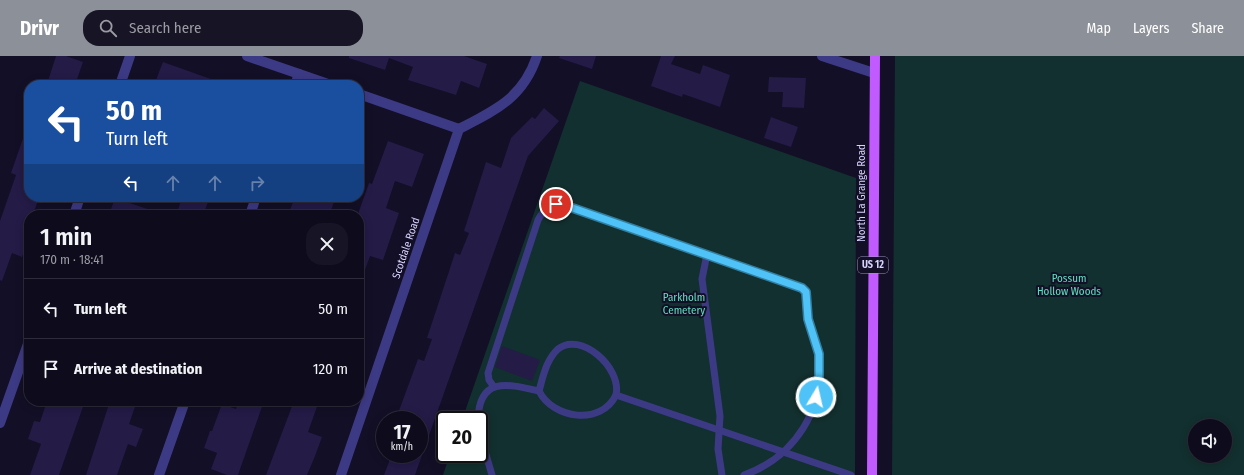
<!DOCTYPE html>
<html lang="en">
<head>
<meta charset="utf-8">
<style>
	body { margin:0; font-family:"Fira Sans Condensed",sans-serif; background:#171425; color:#f1f3f6; height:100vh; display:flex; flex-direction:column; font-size:15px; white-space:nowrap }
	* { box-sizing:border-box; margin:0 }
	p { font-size:13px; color:#9b9ba3 }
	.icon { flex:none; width:22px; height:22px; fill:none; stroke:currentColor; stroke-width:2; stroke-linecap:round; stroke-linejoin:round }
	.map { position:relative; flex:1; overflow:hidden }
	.side { position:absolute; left:24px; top:154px; width:340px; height:196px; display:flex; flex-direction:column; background:#0e0b1c; border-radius:16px; box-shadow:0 2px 10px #0003,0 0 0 1px #2e2b3b }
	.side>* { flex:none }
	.banner { position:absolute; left:24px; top:24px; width:340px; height:122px; border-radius:16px; box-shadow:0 2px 10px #0003,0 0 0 1px #2e2b3b; background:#1a4fa0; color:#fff; overflow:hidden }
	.tools { position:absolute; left:1188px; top:363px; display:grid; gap:8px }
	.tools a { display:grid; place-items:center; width:44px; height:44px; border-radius:50%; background:#0e0b1c; box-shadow:0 2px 10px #0003,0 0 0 1px #2e2b3b; font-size:20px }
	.speed { position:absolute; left:376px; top:355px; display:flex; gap:8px; font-size:20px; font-weight:700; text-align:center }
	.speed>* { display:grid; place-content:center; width:52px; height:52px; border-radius:50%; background:#0e0b1c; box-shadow:0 2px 10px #0003,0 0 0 1px #2e2b3b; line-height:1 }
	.speed small { font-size:10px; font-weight:400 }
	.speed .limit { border:2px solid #111; border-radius:6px; background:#fff; color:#111 }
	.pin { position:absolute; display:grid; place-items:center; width:34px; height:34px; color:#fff; margin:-17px; border:2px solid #fff; border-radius:50%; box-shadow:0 1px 4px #0007 }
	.me { position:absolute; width:44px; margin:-22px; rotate:9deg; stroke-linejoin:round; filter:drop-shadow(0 0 3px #0008) }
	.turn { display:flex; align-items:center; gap:14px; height:84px; padding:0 16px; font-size:18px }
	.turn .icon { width:52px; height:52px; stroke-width:2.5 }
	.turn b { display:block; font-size:28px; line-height:34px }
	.lanes { display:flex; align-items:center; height:38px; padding:0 16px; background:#0003; justify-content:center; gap:20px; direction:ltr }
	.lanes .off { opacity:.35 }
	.round { display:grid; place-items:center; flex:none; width:42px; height:42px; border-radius:16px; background:#171425 }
	.headline { display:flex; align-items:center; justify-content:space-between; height:68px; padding:0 16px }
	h1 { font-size:24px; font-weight:600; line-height:30px }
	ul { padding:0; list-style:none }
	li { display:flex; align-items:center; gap:12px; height:60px; padding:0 16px; border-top:1px solid #2e2b3b }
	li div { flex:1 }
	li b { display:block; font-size:15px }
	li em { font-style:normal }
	header { display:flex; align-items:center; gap:24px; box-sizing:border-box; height:56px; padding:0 20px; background:#8c9099; color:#fff }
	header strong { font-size:19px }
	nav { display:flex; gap:22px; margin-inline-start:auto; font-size:14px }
	.search { width:280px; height:36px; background:#171425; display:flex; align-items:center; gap:10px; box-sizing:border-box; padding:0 14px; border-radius:16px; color:#9b9ba3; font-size:15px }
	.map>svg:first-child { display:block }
	.green { fill:#12302f; fill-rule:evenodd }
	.building { fill:#241b47 }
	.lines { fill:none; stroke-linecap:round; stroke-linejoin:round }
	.service { stroke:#3d3a85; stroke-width:7 }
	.minor { stroke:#3d3a85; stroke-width:10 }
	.primary { stroke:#c25bff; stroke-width:10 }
	.route-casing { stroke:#337fa1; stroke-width:10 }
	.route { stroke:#4fc3f7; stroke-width:7 }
	.labels { text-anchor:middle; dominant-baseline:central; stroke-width:4; stroke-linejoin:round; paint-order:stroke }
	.shield { fill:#130f26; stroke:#9e99be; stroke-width:1 }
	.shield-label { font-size:10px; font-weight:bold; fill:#d9d4ff }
	.street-label { font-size:11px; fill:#d9d4ff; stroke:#130f26 }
	.park-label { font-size:11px; fill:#5fe0c0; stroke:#130f26 }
</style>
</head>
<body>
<header>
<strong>Drivr</strong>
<div class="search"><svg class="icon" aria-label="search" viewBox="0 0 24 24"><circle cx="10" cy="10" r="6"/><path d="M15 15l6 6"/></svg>Search here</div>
<nav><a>Map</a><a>Layers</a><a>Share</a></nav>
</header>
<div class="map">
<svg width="1244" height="419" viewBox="0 0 1244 419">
	<rect width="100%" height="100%" fill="#130f26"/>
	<g class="green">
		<path d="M 895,0 L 1244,0 L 1244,419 L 892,419 ZM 1195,370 L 1225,370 L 1225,400 L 1195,400 Z"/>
		<polygon points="580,25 856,122 855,419 443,419 450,398 479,398 479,364 462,364"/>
	</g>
	<g class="building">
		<polygon points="56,0 66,0 83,6 75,29 60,29 48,25"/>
		<polygon points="349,0 464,0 487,8 479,32 461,25 456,39 408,24 413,11 389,2 385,14 349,2"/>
		<polygon points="560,0 596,0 592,13 559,2"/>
		<polygon points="661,0 675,0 671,8 700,18 703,9 730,19 720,51 683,38 682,41 651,30"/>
		<polygon points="163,6 222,27 222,29 154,29"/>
		<polygon points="769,21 806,22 804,52 782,51 783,36 768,36"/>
		<polygon points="544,52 559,65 528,100 415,419 384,419 392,398 419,398 419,364 399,364 400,361 397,360 418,303 424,305 432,283 427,282 455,197 460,199 469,177 464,175 486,106 501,112 511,82 532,61 535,63"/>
		<polygon points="771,61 798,71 791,91 764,82"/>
		<polygon points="27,71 29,71 29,141 39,141 33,159 29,159 29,182 22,201 12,197 2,225 0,224 0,165 16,119 11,117"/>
		<polygon points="388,85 424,98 412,131 395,125 386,152 399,157 383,204 370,200 361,225 359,224 359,155 369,127 372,128"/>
		<polygon points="182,141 210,141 203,159 192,159 178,154"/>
		<polygon points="295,141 336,141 329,159 288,159"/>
		<polygon points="115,142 159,157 159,159 109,159"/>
		<polygon points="502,290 540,304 532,325 495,311"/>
		<polygon points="47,345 85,345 59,419 30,419 41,388 28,383 34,365 40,366"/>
		<polygon points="110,345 126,345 136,348 129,368 143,373 136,391 128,388 117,419 86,419"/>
		<polygon points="238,345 264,345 238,419 227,419 211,413 217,397 204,392 210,375 212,375 222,348 236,353"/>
		<polygon points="294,345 319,345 308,376 322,381 315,400 307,419 266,419"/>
	</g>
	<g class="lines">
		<g class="service">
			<polyline points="707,198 702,223 720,360 718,393 722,419"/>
			<path d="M 494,331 L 489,324 L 488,317 L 538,164 C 544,153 550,148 564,149 L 797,230 L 806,236 C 808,245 806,254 808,263 C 811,275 818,286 819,298 C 826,352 795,401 744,419"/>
			<path d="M 539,335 C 553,363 601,370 616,339"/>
			<path d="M 478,364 C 479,320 508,328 539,335 C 543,321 546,304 558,293 C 580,275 622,311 616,339 L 851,419"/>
			<polyline points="479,375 492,419"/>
		</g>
		<g class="minor">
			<polyline points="247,0 331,29"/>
			<polyline points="822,0 874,17"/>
			<polyline points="120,29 130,0"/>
			<polyline points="295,29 299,18"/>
			<path d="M 459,73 C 496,54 523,42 537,0"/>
			<polyline points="74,159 80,141"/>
			<polyline points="250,159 256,141"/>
			<polyline points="0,367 29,285"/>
			<polyline points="159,419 185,345"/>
			<polyline points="341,419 459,73 359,38"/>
		</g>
		<polyline class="primary" points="872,419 875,0"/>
	</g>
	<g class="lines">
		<defs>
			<polyline id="route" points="556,148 564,149 802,232 806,236 808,263 819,298 819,332 816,341"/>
		</defs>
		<use href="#route" class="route-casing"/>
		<use href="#route" class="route"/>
	</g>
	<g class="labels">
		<rect class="shield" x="858" y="201" width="30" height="16" rx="3"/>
		<g class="shield-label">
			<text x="873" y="209">US 12</text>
		</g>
		<g class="street-label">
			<text transform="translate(861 137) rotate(-90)">North La Grange Road</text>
			<text transform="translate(406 192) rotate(-71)">Scotdale Road</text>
		</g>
		<g class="park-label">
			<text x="1069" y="222">Possum<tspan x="1069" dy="13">Hollow Woods</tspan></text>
			<text x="684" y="241">Parkholm<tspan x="684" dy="13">Cemetery</tspan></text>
		</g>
	</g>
</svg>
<div class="tools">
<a><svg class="icon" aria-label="sound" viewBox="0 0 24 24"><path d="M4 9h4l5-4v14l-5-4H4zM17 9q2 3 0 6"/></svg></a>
</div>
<div class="speed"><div>17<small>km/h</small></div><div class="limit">20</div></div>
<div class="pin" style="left:556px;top:148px;background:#d93025"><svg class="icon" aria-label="arrive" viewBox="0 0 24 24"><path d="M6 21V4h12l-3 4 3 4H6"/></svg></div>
<svg class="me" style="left:816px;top:341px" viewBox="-20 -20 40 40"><circle r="17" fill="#4fc3f7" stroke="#fff" stroke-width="3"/><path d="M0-11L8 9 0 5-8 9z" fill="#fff"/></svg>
<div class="banner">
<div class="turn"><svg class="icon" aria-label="left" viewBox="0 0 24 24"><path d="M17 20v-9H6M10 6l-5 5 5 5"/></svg><div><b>50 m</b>Turn left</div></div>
<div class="lanes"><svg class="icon" aria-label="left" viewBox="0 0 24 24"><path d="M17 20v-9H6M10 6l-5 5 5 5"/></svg><svg class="icon off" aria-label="ahead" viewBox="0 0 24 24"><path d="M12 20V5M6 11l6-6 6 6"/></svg><svg class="icon off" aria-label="ahead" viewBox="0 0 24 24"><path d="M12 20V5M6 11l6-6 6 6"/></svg><svg class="icon off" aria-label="right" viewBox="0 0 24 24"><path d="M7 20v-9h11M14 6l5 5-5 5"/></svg></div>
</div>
<section class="side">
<div class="headline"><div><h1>1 min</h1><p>170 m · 18:41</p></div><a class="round"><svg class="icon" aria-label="close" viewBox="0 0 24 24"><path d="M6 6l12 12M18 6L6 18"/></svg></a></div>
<ul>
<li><svg class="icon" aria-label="left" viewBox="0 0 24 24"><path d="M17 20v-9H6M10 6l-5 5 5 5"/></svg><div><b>Turn left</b></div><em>50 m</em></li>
<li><svg class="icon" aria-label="arrive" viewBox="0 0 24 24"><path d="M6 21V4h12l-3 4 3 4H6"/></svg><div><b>Arrive at destination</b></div><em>120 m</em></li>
</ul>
</section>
</div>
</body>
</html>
